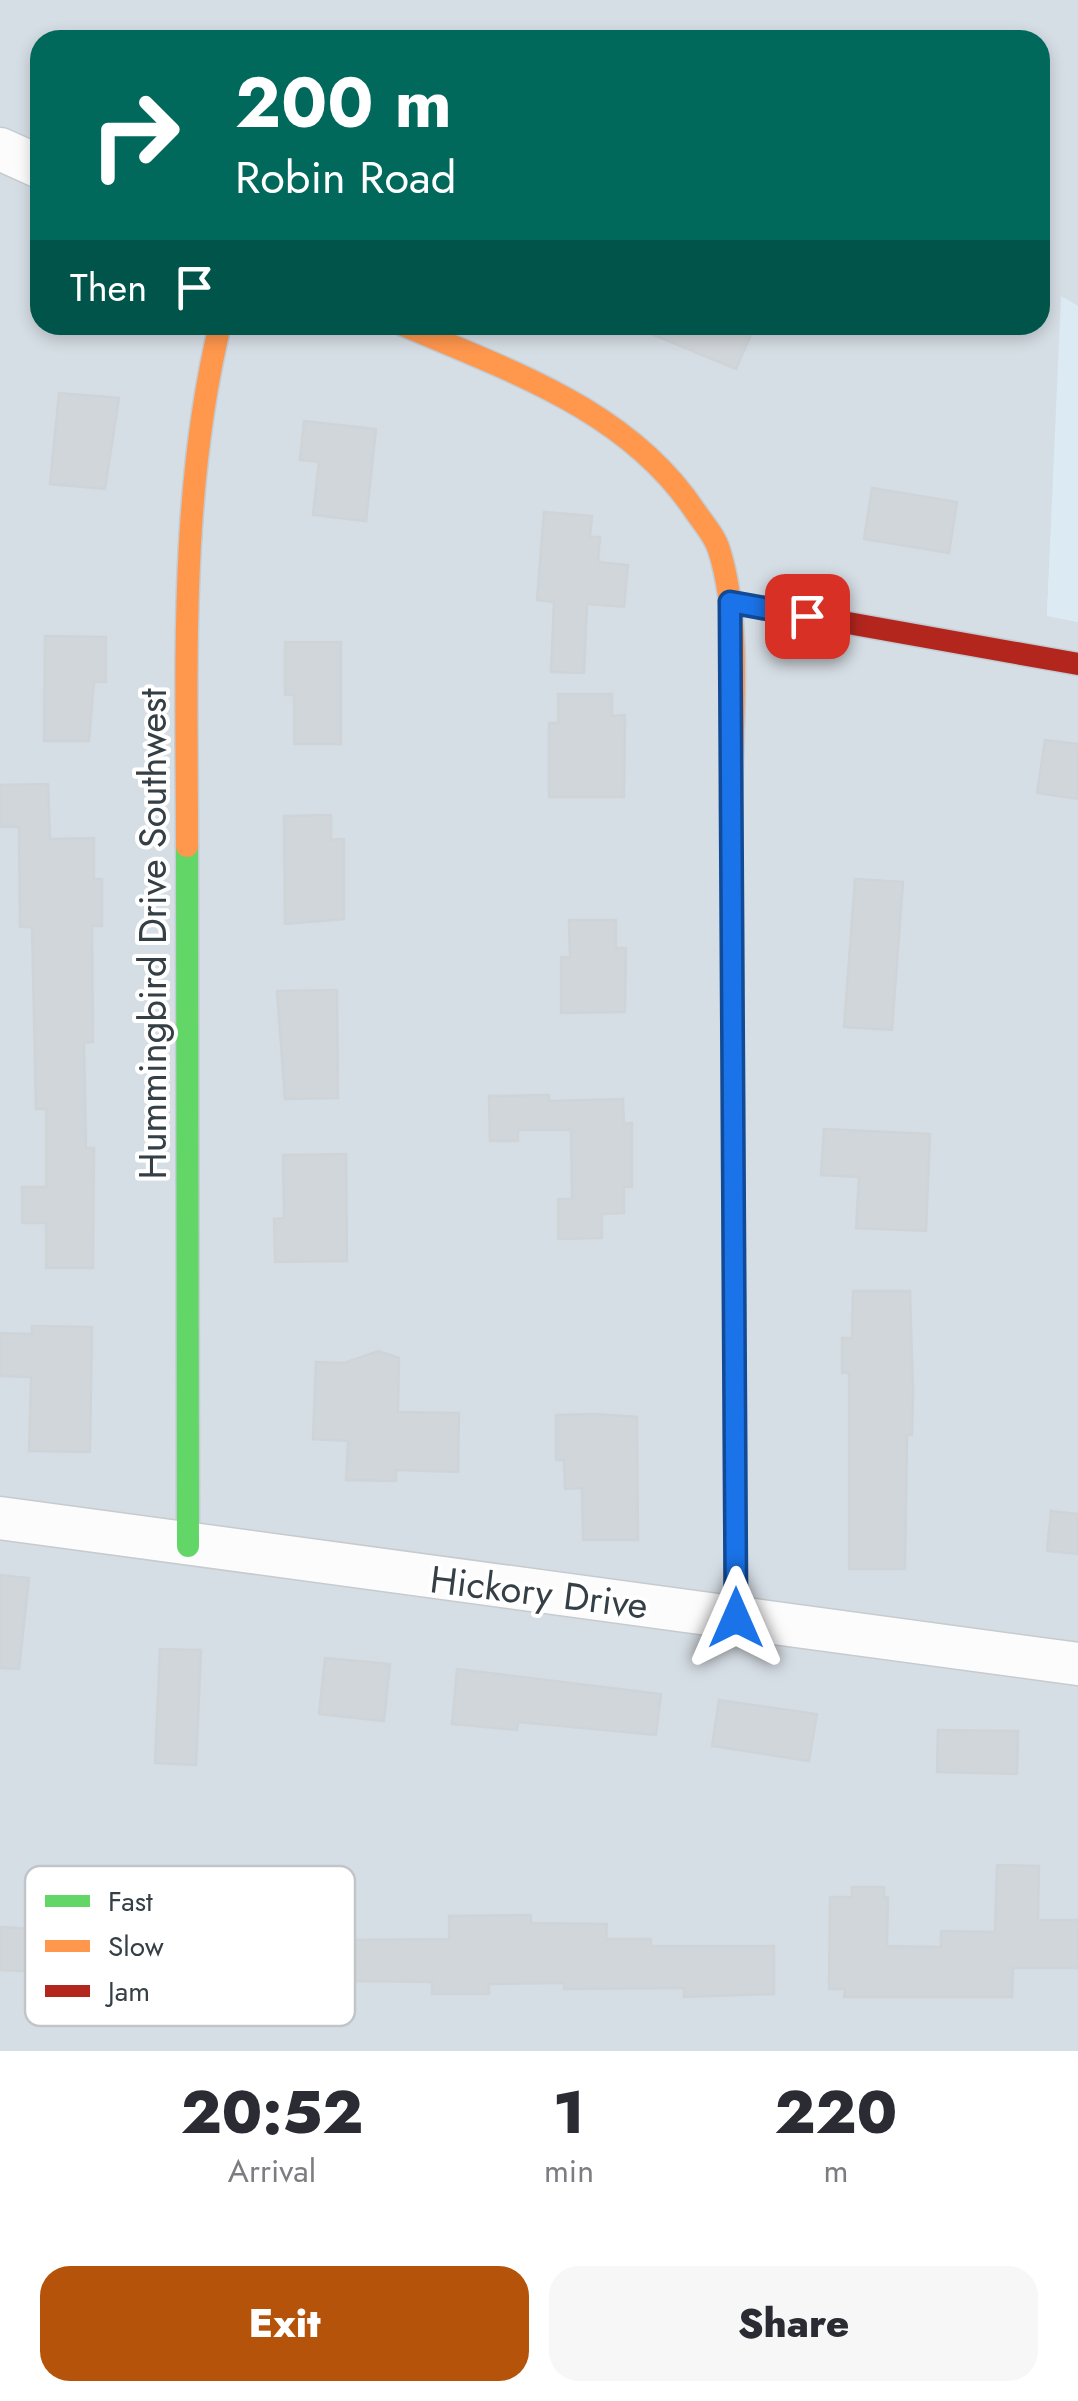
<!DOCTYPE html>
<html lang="en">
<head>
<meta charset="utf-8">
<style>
	body { margin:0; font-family:Jost,sans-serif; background:#f7f7f7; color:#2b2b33; height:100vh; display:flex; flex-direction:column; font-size:38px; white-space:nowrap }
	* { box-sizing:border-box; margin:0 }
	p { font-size:32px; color:#7c7c81 }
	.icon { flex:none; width:55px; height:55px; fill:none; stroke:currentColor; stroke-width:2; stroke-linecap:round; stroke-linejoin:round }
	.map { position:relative; height:2051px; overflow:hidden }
	.drawer { display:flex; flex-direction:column; background:#fff; flex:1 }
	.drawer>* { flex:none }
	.hud { position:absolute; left:30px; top:30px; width:1020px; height:305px; border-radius:30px; box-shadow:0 5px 15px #0003; background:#00695c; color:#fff; overflow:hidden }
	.pin { position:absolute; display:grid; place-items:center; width:85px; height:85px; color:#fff; margin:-42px; border-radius:20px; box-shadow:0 5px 15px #0006 }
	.me { position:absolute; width:110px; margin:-55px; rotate:0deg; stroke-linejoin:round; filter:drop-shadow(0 0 8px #0008) }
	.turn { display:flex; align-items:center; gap:35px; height:210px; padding:0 40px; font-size:45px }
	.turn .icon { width:130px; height:130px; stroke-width:2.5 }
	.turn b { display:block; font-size:70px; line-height:85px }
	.then { display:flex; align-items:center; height:95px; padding:0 40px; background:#0003; gap:20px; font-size:38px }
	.eta { display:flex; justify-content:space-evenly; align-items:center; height:170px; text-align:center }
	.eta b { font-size:60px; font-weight:800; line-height:70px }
	.action { display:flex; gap:20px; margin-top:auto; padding:20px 40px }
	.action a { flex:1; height:115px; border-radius:30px; background:#b45309; color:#fff; font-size:40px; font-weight:800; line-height:115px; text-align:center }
	.action a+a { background:#f7f7f7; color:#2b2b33 }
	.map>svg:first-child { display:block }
	.residential { fill:#d6dee5; fill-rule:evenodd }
	.commercial { fill:#dbeaf3 }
	.building { fill:#d1d6da; stroke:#cfd4d8; stroke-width:2.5 }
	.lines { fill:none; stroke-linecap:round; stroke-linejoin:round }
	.street-casing { stroke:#c6cbce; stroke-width:45 }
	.fast-casing { stroke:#c3cbd3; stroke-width:25 }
	.slow-casing { stroke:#c3cbd3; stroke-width:25 }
	.jam-casing { stroke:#c3cbd3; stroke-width:25 }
	.street { stroke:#fcfcfd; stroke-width:42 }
	.fast { stroke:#63d668; stroke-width:22 }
	.slow { stroke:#ff974d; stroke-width:22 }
	.jam { stroke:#b3261e; stroke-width:22 }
	.route-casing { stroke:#114b97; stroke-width:25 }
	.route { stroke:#1a73e8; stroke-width:18 }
	.labels { text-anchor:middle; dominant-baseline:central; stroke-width:8; stroke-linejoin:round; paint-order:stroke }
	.street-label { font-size:38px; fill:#353f46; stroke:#fff }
	.key { fill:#fff; stroke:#c2c5c8; stroke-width:2.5 }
	.key-label { font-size:28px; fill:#353f46 }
</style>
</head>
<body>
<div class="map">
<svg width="1078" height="2051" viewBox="0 0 1078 2051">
	<rect width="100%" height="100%" fill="#e9edf0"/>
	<path class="residential" d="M 0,0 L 1078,0 L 1078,306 L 1062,297 L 1047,615 L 1078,622 L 1078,2051 L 0,2051 ZM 40,40 L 1040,40 L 1040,325 L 40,325 Z"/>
	<polygon class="commercial" points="1061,296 1078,306 1078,622 1047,616"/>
	<g class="building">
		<polygon points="630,325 755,325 736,369"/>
		<polygon points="59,393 119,398 105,489 50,484"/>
		<polygon points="304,421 376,429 366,521 313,515 319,462 300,460"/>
		<polygon points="872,488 957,502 949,553 864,539"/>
		<polygon points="544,512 592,516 590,537 600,537 598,562 628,565 624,607 587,604 584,673 551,672 554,602 537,600"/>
		<polygon points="45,636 106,637 106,682 94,682 89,741 44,741"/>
		<polygon points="285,642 341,642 341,744 294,744 294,695 285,695"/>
		<polygon points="558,694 612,694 612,716 625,715 624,797 549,797 549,723 558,723"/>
		<polygon points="1045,740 1078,744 1078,799 1037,793"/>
		<polygon points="48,784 50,839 94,838 94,879 102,879 102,926 92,926 93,1042 84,1043 86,1148 94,1148 93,1268 46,1268 46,1223 22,1223 22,1187 46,1187 46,1109 36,1109 32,927 20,927 19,827 0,827 0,785"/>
		<polygon points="331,815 331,840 344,839 344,919 285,924 284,816"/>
		<polygon points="855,879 903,882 892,1030 844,1027"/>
		<polygon points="569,920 616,920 616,948 626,948 625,1012 561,1013 561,957 570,957"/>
		<polygon points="337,990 338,1098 285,1099 277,991"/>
		<polygon points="549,1095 549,1101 623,1099 624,1124 632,1123 632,1187 624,1187 624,1213 602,1214 602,1238 558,1239 558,1199 572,1199 571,1130 518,1130 518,1141 490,1141 489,1096"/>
		<polygon points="824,1129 930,1134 926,1231 856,1228 859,1177 821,1175"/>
		<polygon points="346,1154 347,1261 275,1262 274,1219 284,1218 283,1155"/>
		<polygon points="853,1291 910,1291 913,1392 912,1435 907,1435 905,1569 849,1569 849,1373 842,1373 842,1338 852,1338"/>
		<polygon points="32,1326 92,1327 90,1452 29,1451 31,1377 0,1376 0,1333 32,1334"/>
		<polygon points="378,1351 399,1358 398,1412 459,1413 458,1472 396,1470 396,1481 346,1480 348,1441 313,1439 316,1362 344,1363"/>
		<polygon points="596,1414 637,1417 638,1540 583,1540 582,1488 565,1489 564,1460 556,1460 556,1415"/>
		<polygon points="1051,1511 1078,1514 1078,1554 1047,1551"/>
		<polygon points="0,1575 29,1578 19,1669 0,1668"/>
		<polygon points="160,1649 201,1650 196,1765 155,1763"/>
		<polygon points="325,1658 390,1664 384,1721 319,1714"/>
		<polygon points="457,1669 661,1694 656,1735 518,1722 517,1730 452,1724"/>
		<polygon points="719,1700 817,1714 809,1761 712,1746"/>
		<polygon points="938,1730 1018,1731 1017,1774 937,1772"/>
		<polygon points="997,1865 1039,1866 1038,1920 1078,1920 1078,1968 1013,1968 1012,1997 844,1997 845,1989 829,1989 830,1897 852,1897 852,1887 884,1887 884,1897 888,1897 887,1946 941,1947 941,1931 995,1932"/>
		<polygon points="531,1915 531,1923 607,1924 606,1939 651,1939 651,1946 774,1946 774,1994 684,1997 684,1988 564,1989 564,1983 489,1984 489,1994 432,1994 432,1982 343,1981 343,1940 449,1939 449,1916"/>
		<polygon points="0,1927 140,1935 140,1948 205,1949 206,1933 274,1935 272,1979 242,1979 241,1997 211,1996 211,1987 204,1987 204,1982 76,1983 76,1974 0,1970"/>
	</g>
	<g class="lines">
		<defs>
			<g id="street">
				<polyline points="0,149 40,167"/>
				<polyline points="0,1518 1078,1664"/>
			</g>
			<g id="fast">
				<polyline points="731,809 736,1618"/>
				<polyline points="187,846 188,1546"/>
			</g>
			<g id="slow">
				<path d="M 403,325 C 510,371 628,410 695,511 C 703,523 715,536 719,550 C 743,626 731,729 731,809"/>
				<path d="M 187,846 C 187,673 179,494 220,325"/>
			</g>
			<polyline id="jam" points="730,602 1078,664"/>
		</defs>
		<use href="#street" class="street-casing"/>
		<use href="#fast" class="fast-casing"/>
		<use href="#slow" class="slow-casing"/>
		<use href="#jam" class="jam-casing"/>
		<use href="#street" class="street"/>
		<use href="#fast" class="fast"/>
		<use href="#slow" class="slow"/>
		<use href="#jam" class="jam"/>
	</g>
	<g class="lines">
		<defs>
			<polyline id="route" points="736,1618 730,602 807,616"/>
		</defs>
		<use href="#route" class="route-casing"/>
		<use href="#route" class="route"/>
	</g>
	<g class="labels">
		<g class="street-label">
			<text transform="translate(152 934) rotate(-90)">Hummingbird Drive Southwest</text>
			<text transform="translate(539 1592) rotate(7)">Hickory Drive</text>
		</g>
	</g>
	<rect x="25" y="1866" width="330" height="160" rx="15" class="key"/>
	<rect x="45" y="1895" width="45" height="12" fill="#63d668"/>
	<rect x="45" y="1940" width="45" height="12" fill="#ff974d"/>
	<rect x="45" y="1985" width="45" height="12" fill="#b3261e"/>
	<g class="key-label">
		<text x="108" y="1911">Fast</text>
		<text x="108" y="1956">Slow</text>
		<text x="108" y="2001">Jam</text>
	</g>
</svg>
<div class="pin" style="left:807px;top:616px;background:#d93025"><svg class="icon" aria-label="arrive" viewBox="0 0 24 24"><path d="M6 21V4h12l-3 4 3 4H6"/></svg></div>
<svg class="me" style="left:736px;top:1618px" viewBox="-20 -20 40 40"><path d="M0-17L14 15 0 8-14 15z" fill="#1a73e8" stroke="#fff" stroke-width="4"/></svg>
<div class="hud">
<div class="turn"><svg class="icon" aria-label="right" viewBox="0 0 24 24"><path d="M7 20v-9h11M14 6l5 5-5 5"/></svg><div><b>200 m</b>Robin Road</div></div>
<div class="then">Then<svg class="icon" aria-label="arrive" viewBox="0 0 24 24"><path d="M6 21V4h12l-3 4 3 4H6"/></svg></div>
</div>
</div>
<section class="drawer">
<div class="eta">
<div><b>20:52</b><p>Arrival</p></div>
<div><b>1</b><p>min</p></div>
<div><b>220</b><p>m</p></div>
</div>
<div class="action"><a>Exit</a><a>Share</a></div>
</section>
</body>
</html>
